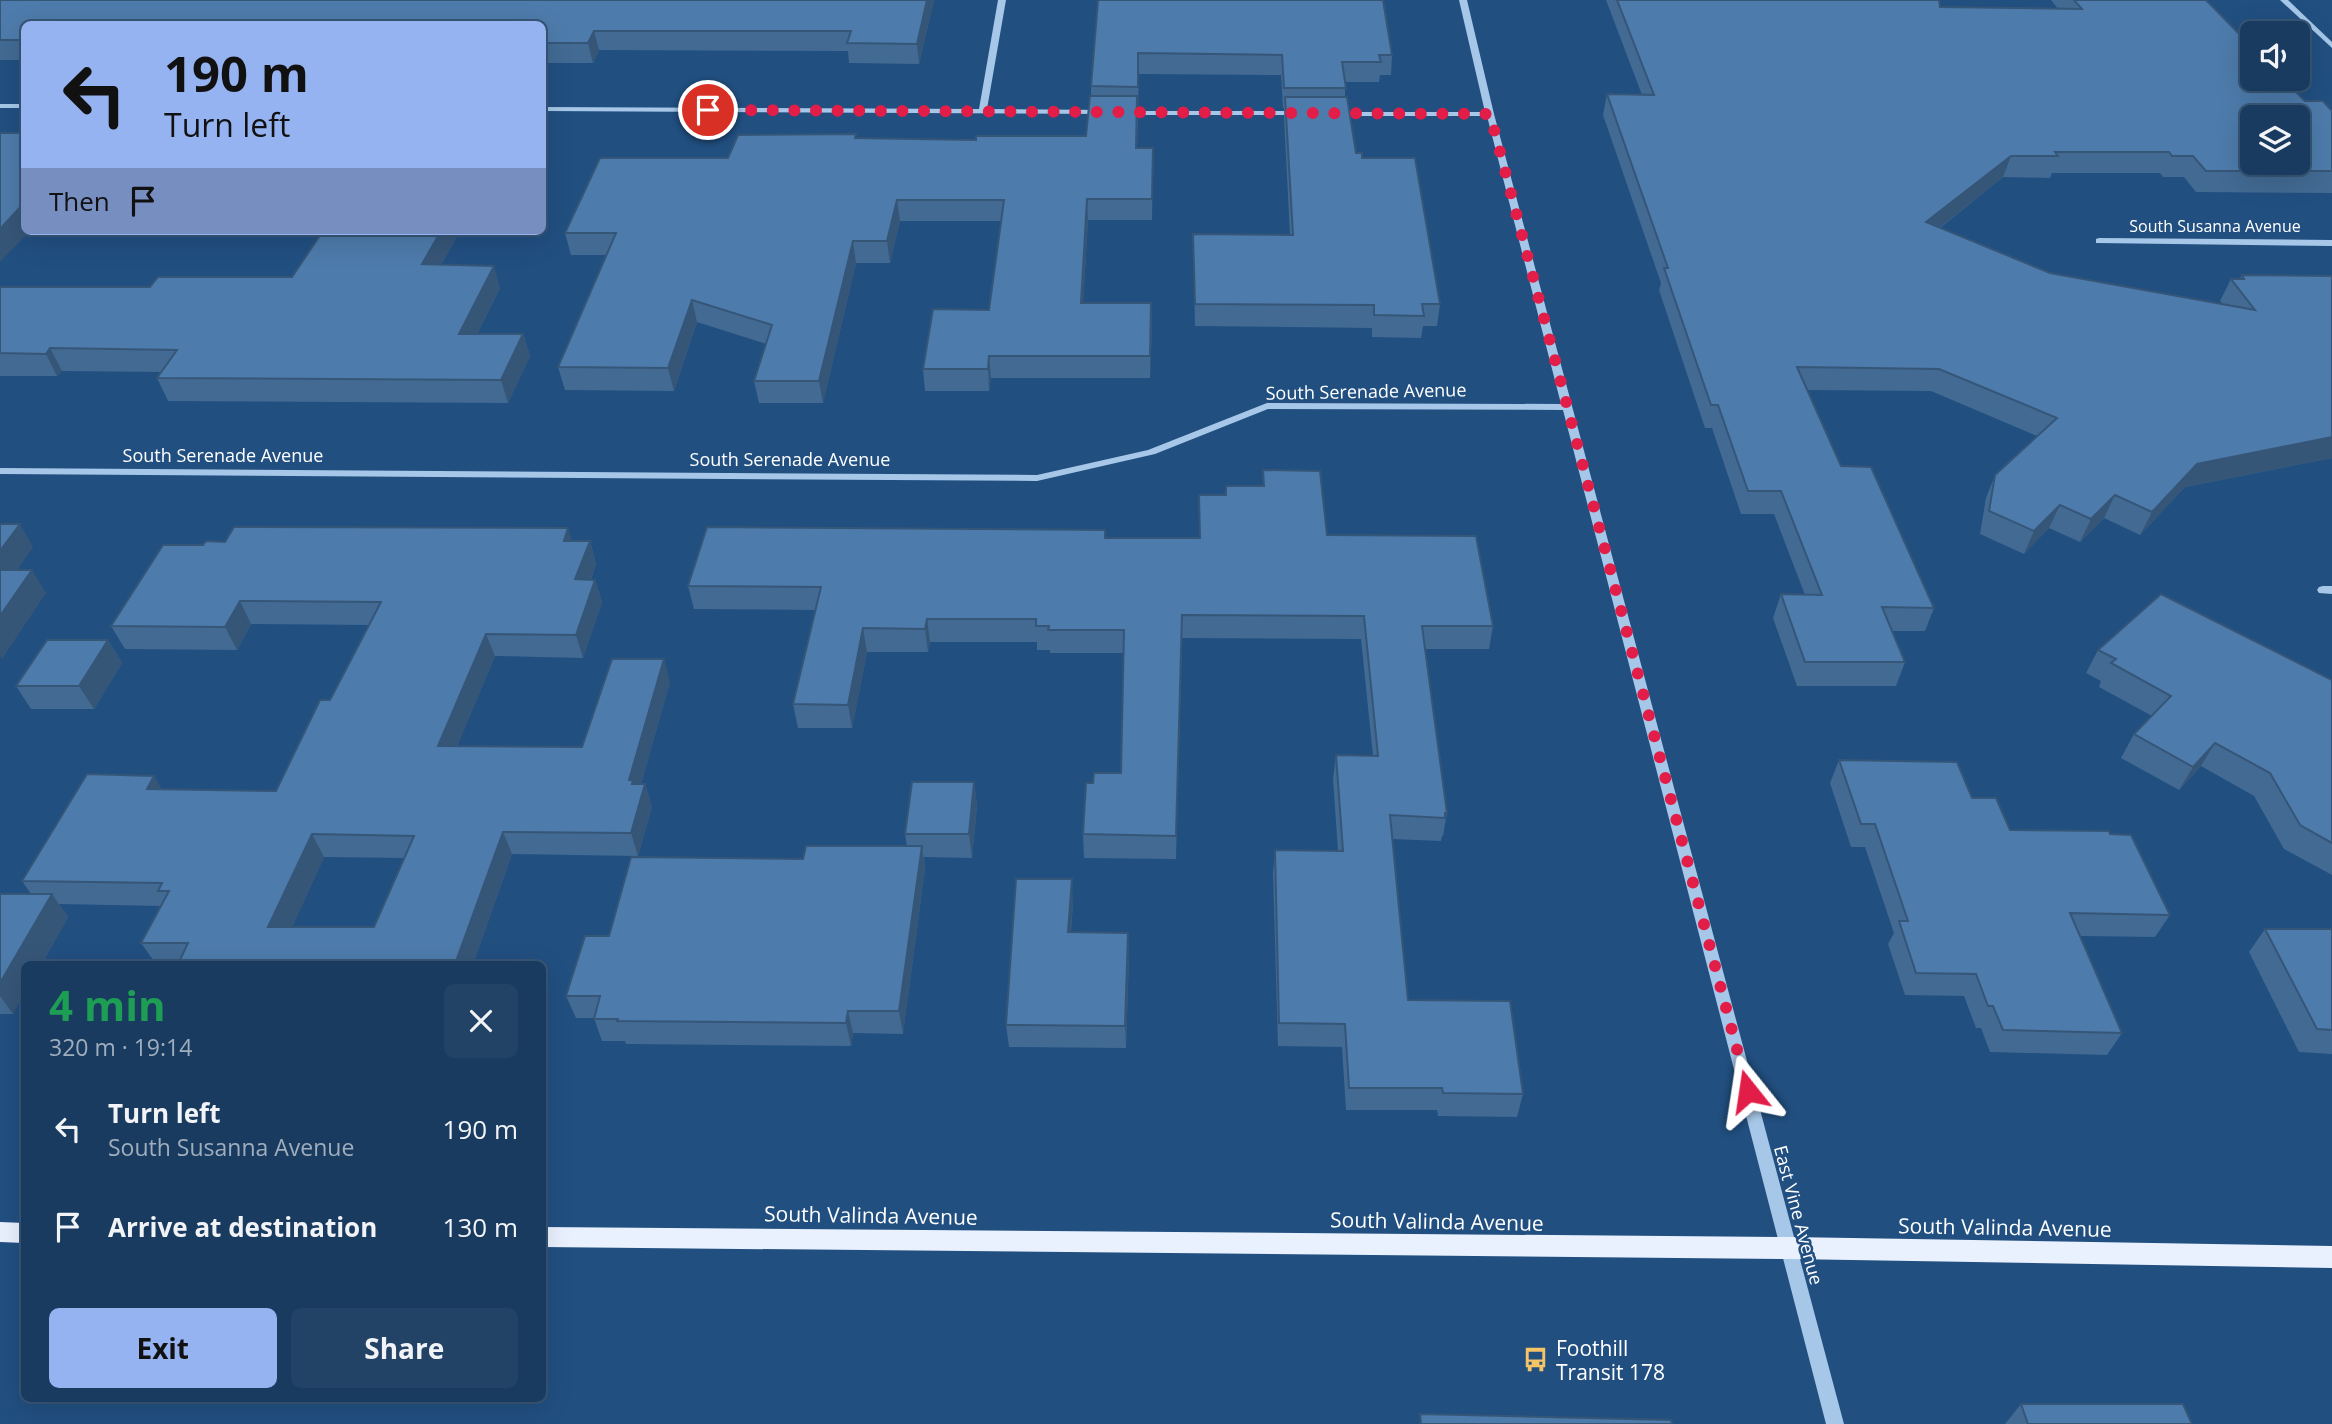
<!DOCTYPE html>
<html lang="en">
<head>
<meta charset="utf-8">
<style>
	body { margin:0; font-family:"Open Sans",sans-serif; background:#224266; color:#f1f3f6; height:100vh; display:flex; flex-direction:column; font-size:26px; white-space:nowrap }
	* { box-sizing:border-box; margin:0 }
	p { font-size:23px; color:#9fadbd }
	.icon { flex:none; width:38px; height:38px; fill:none; stroke:currentColor; stroke-width:2; stroke-linecap:round; stroke-linejoin:round }
	.map { position:relative; flex:1; overflow:hidden }
	.drawer { position:absolute; left:21px; top:961px; width:525px; height:441px; display:flex; flex-direction:column; background:#193b60; border-radius:10px; box-shadow:0 7px 28px #0002,0 0 0 2px #375575 }
	.drawer>* { flex:none }
	.top-card { position:absolute; left:21px; top:21px; width:525px; height:214px; border-radius:10px; box-shadow:0 7px 28px #0002,0 0 0 2px #375575; background:#95b2f1; color:#111; overflow:hidden }
	.fabs { position:absolute; left:2240px; top:21px; display:grid; gap:14px }
	.fabs a { display:grid; place-items:center; width:70px; height:70px; border-radius:10px; background:#193b60; box-shadow:0 7px 28px #0002,0 0 0 2px #375575; font-size:35px }
	.pin { position:absolute; display:grid; place-items:center; width:60px; height:60px; color:#fff; margin:-30px; border:4px solid #fff; border-radius:50%; box-shadow:0 2px 7px #0007 }
	.me { position:absolute; width:77px; margin:-38px; rotate:345deg; stroke-linejoin:round; filter:drop-shadow(0 0 5px #0008) }
	.turn { display:flex; align-items:center; gap:24px; height:147px; padding:0 28px; font-size:32px }
	.turn .icon { width:91px; height:91px; stroke-width:2.5 }
	.turn b { display:block; font-size:49px; line-height:60px }
	.then { display:flex; align-items:center; height:66px; padding:0 28px; background:#0003; gap:14px; font-size:26px }
	.round { display:grid; place-items:center; flex:none; width:74px; height:74px; border-radius:10px; background:#224266 }
	.headline { display:flex; align-items:center; justify-content:space-between; height:119px; padding:0 28px }
	h1 { font-size:42px; font-weight:700; line-height:52px; color:#1e9e55 }
	.primary-button { display:flex; gap:14px; margin-top:auto; padding:14px 28px }
	.primary-button a { flex:1; height:80px; border-radius:10px; background:#95b2f1; color:#111; font-size:28px; font-weight:700; line-height:80px; text-align:center }
	.primary-button a+a { background:#224266; color:#f1f3f6 }
	ul { padding:0; list-style:none }
	li { display:flex; align-items:center; gap:21px; height:98px; padding:0 28px }
	li div { flex:1 }
	li b { display:block; font-size:26px }
	li em { font-style:normal }
	.map>svg:first-child { display:block }
	.lines { fill:none; stroke-linecap:round; stroke-linejoin:round }
	.minor { fill:#a6c7e7; fill-rule:evenodd }
	.major { fill:#e8f1fd; fill-rule:evenodd }
	.wall { fill:#426a93; fill-rule:evenodd }
	.shaded-wall { fill:#365678 }
	.building { fill:#4d7bab; stroke:#365678; stroke-width:2; fill-rule:evenodd }
	.route { stroke:#e11d48; stroke-width:12; stroke-dasharray:0 21.6 }
	.labels { text-anchor:middle; dominant-baseline:central; stroke-width:5; stroke-linejoin:round; paint-order:stroke }
	.far-street-label { font-size:16px; fill:#fff; stroke:#214f80 }
	.street-label { font-size:18px; fill:#fff; stroke:#214f80 }
	.near-street-label { font-size:21px; fill:#fff; stroke:#214f80 }
	.near-poi-label { font-size:21px; fill:#fff; stroke:#214f80; text-anchor:start }
</style>
</head>
<body>
<div class="map">
<svg width="2332" height="1424" viewBox="0 0 2332 1424">
	<rect width="100%" height="100%" fill="#214f80"/>
	<g class="lines">
		<g class="minor">
			<polygon points="998,0 1006,0 987,109 1105,110 1108,110 1108,114 542,111 542,107 979,109"/>
			<polygon points="1459,0 1467,0 1494,114 1844,1424 1826,1424 1563,410 1268,409 1155,454 1037,481 0,474 0,468 1037,475 1148,450 1267,403 1561,404 1487,116 1333,116 1329,114 1333,112 1485,112"/>
			<polygon points="2280,0 2288,0 2332,42 2332,48"/>
			<rect x="0" y="104" width="24" height="4"/>
			<polygon points="1120,111 1301,111 1305,113 1301,115 1123,115 1119,113"/>
			<polygon points="2099,238 2332,240 2332,246 2096,243 2096,239"/>
			<polygon points="2323,586 2332,586 2332,594 2319,593 2317,590 2319,587"/>
		</g>
		<g class="major">
			<polygon points="0,1222 24,1223 24,1243 0,1242"/>
			<polygon points="542,1227 1790,1237 2332,1246 2332,1268 1790,1259 542,1247"/>
		</g>
	</g>
	<g class="wall">
		<polygon points="0,0 934,0 919,64 849,63 848,51 599,50 593,63 542,63 542,24 24,24 24,60 0,60"/>
		<polygon points="1098,0 1392,55 1391,75 1380,75 1379,82 1345,82 1345,97 1356,153 1362,158 1440,304 1437,326 1423,326 1421,338 1372,337 1372,328 1195,326 1193,234 1290,235 1284,118 1284,108 1283,108 1281,75 1139,74 1137,148 1153,148 1152,220 1088,220 1083,303 1152,325 1150,378 991,378 989,391 925,391 923,369 989,310 1001,221 900,221 890,263 856,263 823,403 759,403 754,381 766,344 697,322 674,391 565,390 558,367 606,255 571,255 565,233 728,158 857,138 976,140 1086,136 1091,96 1091,86"/>
		<polygon points="1606,0 1939,0 1940,7 2058,9 2051,0 2206,0 2305,101 2332,111 2332,193 2196,192 2184,177 2163,177 2160,173 2052,173 2050,178 2003,177 1940,228 2050,273 2223,304 2220,301 2231,279 2240,279 2242,275 2332,276 2332,458 2185,487 2140,535 2104,518 2080,542 2049,528 2024,554 1980,534 1986,498 1995,475 2037,436 1931,391 1807,390 1841,466 1934,608 1925,631 1892,631 1905,662 1896,686 1797,686 1773,618 1781,594 1805,595 1774,514 1741,514 1712,428 1705,428 1659,290 1661,283 1603,115 1607,94 1642,95"/>
		<polygon points="323,231 460,231 441,265 500,288 477,334 523,334 530,356 508,403 168,401 157,378 161,372 62,371 57,376 0,376 0,287 150,287 292,277"/>
		<polygon points="1263,470 1327,535 1493,626 1489,649 1425,649 1447,813 1443,836 1442,836 1441,841 1392,839 1408,1000 1523,1094 1517,1117 1438,1116 1437,1110 1346,1110 1342,1047 1278,1046 1273,873 1275,850 1338,851 1333,779 1336,755 1373,756 1361,639 1182,638 1176,859 1084,858 1083,834 1093,783 1121,773 1124,653 1050,653 1050,650 1037,650 1037,642 930,642 928,652 867,652 852,728 798,728 793,704 816,610 694,609 688,586 1106,538 1199,538 1199,495 1226,495 1226,486 1263,486"/>
		<path d="M 590,541 L 596,564 L 591,579 L 595,580 L 602,602 L 583,658 L 495,656 L 457,746 L 582,747 L 670,682 L 641,784 L 645,784 L 652,807 L 638,856 L 512,854 L 473,964 L 156,964 L 141,943 L 161,906 L 59,904 L 68,917 L 42,964 L 24,964 L 13,1014 L 0,1014 L 0,894 L 31,894 L 22,881 L 163,789 L 276,791 L 330,700 L 369,625 L 251,624 L 237,650 L 125,649 L 111,626 L 163,545 ZM 324,857 L 404,858 L 374,927 L 292,927 Z"/>
		<polygon points="108,640 122,663 94,709 31,709 16,686"/>
		<polygon points="2098,650 2332,680 2332,875 2284,849 2254,796 2201,766 2179,790 2121,758 2134,734 2152,716 2099,687 2101,681 2086,673"/>
		<polygon points="1839,760 1972,798 2010,830 2170,915 2155,937 2080,936 2122,1033 2107,1055 1990,1052 1981,1028 1976,1028 1964,996 1905,995 1888,944 1894,933 1865,847 1851,847 1830,783"/>
		<polygon points="974,782 977,806 972,858 924,857 925,869 903,1034 853,1033 851,1046 626,1044 625,1041 602,1041 594,1018 576,1018 566,996 609,936 803,859 907,846 905,834"/>
		<polygon points="1073,902 1071,932 1128,933 1129,956 1126,1048 1009,1047 1006,1025"/>
		<polygon points="2265,929 2332,929 2332,1054 2299,1052 2249,952"/>
		<polygon points="2021,1404 2192,1424 2005,1424"/>
	</g>
	<g class="shaded-wall">
		<polygon points="927,0 934,0 919,64 917,44"/>
		<polygon points="594,31 599,50 593,63 588,43"/>
		<polygon points="2011,156 2003,177 1919,244 1926,222"/>
		<polygon points="1087,199 1088,220 1082,325 1081,303"/>
		<polygon points="897,200 900,221 890,263 887,241"/>
		<polygon points="24,203 24,231 30,231 0,262 0,229"/>
		<polygon points="441,231 460,231 429,286 422,264"/>
		<polygon points="853,241 856,263 823,403 819,381"/>
		<polygon points="494,266 500,288 466,356 459,334"/>
		<polygon points="692,300 697,322 674,391 668,368"/>
		<polygon points="1151,303 1152,325 1150,378 1150,356"/>
		<polygon points="523,334 530,356 508,403 501,380"/>
		<polygon points="50,348 62,371 57,376 46,354"/>
		<polygon points="989,356 991,378 989,391 988,369"/>
		<polygon points="2332,437 2332,458 2185,487 2140,535 2152,512 2197,464"/>
		<polygon points="2115,495 2104,518 2080,542 2091,519"/>
		<polygon points="2060,505 2049,528 2024,554 2034,531"/>
		<polygon points="20,524 33,547 13,576 0,587 0,551"/>
		<polygon points="568,528 575,551 564,541"/>
		<polygon points="590,541 596,564 582,602 575,579"/>
		<polygon points="32,570 46,593 2,659 0,656 0,616"/>
		<polygon points="595,580 602,602 583,658 576,635"/>
		<polygon points="240,601 251,624 237,650 225,627"/>
		<polygon points="927,619 930,642 928,652 925,629"/>
		<polygon points="863,628 867,652 852,728 848,705"/>
		<polygon points="486,634 495,656 448,769 438,746"/>
		<polygon points="108,640 122,663 94,709 79,686"/>
		<polygon points="664,659 670,682 638,795 645,784 652,807 638,856 631,833 629,780"/>
		<polygon points="2215,743 2201,766 2179,790 2193,767"/>
		<polygon points="154,776 168,799 147,789"/>
		<polygon points="974,782 977,806 972,858 969,834"/>
		<polygon points="503,832 512,854 473,964 455,964"/>
		<polygon points="312,834 324,857 282,950 268,927"/>
		<polygon points="922,846 925,869 903,1034 899,1011"/>
		<polygon points="1072,879 1073,902 1069,955 1068,932"/>
		<polygon points="52,894 68,917 42,964 24,964 24,994 13,1014 0,996 0,983"/>
		<polygon points="1128,933 1129,956 1126,1048 1125,1026"/>
		<polygon points="848,1011 853,1033 851,1046 846,1023"/>
	</g>
	<g class="building">
		<polygon points="0,0 927,0 917,44 847,43 851,31 594,31 588,43 542,43 542,24 24,24 24,40 0,40"/>
		<polygon points="1098,0 1383,0 1392,55 1379,55 1381,62 1342,62 1346,88 1284,88 1282,55 1138,53 1138,87 1091,86"/>
		<path d="M 1617,0 L 1939,0 L 1940,7 L 2082,9 L 2074,0 L 2206,0 L 2252,47 L 2252,79 L 2283,79 L 2305,101 L 2323,101 L 2332,111 L 2332,171 L 2206,171 L 2193,156 L 2172,156 L 2169,152 L 2055,152 L 2058,156 L 2011,156 L 1926,222 L 2050,273 L 2255,310 L 2231,279 L 2244,279 L 2242,275 L 2332,276 L 2332,437 L 2197,464 L 2152,512 L 2115,495 L 2091,519 L 2060,505 L 2034,531 L 1989,511 L 1995,475 L 2057,418 L 1939,369 L 1797,367 L 1841,466 L 1871,467 L 1934,608 L 1882,607 L 1905,662 L 1805,662 L 1781,594 L 1822,595 L 1781,491 L 1748,491 L 1718,405 L 1711,405 L 1664,268 L 1668,268 L 1607,94 L 1654,95 ZM 2252,117 L 2298,117 L 2298,163 L 2252,163 Z"/>
		<polygon points="1090,96 1137,96 1136,148 1153,148 1152,199 1087,199 1081,303 1151,303 1150,356 989,356 988,369 923,369 933,309 989,310 1004,200 897,200 887,241 853,241 819,381 754,381 772,325 692,300 668,368 558,367 616,233 565,233 600,158 728,158 738,135 856,134 855,138 976,140 976,136 1086,136"/>
		<polygon points="1285,97 1347,97 1356,153 1362,153 1362,158 1415,158 1440,304 1422,304 1424,316 1374,315 1374,305 1195,304 1193,234 1293,235"/>
		<polygon points="0,133 24,133 24,203 0,229"/>
		<polygon points="323,231 441,231 422,264 494,266 459,334 523,334 501,380 157,378 177,350 50,348 46,354 0,353 0,287 150,287 158,277 292,277"/>
		<polygon points="1263,470 1320,471 1327,535 1476,536 1493,626 1422,626 1447,813 1445,813 1445,818 1390,815 1408,1000 1510,1001 1523,1094 1443,1093 1442,1088 1349,1088 1345,1024 1279,1023 1275,850 1343,851 1336,755 1378,756 1364,616 1182,615 1176,836 1083,834 1086,783 1093,783 1094,773 1121,773 1124,630 1048,630 1049,626 1036,626 1036,619 927,619 925,629 863,628 848,705 793,704 821,587 688,586 707,527 1105,530 1105,538 1200,538 1199,495 1226,495 1226,486 1264,486"/>
		<polygon points="0,524 20,524 0,551"/>
		<path d="M 234,527 L 568,528 L 564,541 L 590,541 L 575,579 L 595,580 L 576,635 L 486,634 L 438,746 L 582,747 L 612,659 L 664,659 L 629,780 L 633,780 L 632,784 L 645,784 L 631,833 L 503,832 L 455,964 L 178,964 L 188,943 L 141,943 L 169,891 L 158,891 L 162,883 L 22,881 L 87,774 L 154,776 L 147,789 L 276,791 L 320,700 L 330,700 L 381,602 L 240,601 L 225,627 L 111,626 L 163,545 L 203,545 L 206,541 L 225,542 ZM 312,834 L 414,836 L 374,927 L 268,927 Z"/>
		<polygon points="0,570 32,570 0,616"/>
		<polygon points="2161,594 2332,680 2332,843 2300,825 2270,773 2215,743 2193,767 2134,734 2171,696 2111,663 2116,659 2098,650"/>
		<polygon points="47,640 108,640 79,686 16,686"/>
		<polygon points="1839,760 1957,762 1972,798 1996,798 2010,830 2109,831 2110,834 2131,835 2170,915 2070,913 2122,1033 2003,1030 1993,1006 1988,1006 1976,974 1916,973 1899,921 1908,921 1875,824 1861,824"/>
		<polygon points="912,782 974,782 969,834 905,834"/>
		<polygon points="806,846 922,846 899,1011 848,1011 846,1023 617,1021 618,1019 594,1019 600,996 566,996 585,936 609,936 631,857 803,859"/>
		<polygon points="1016,879 1072,879 1068,932 1128,933 1125,1026 1006,1025"/>
		<polygon points="0,894 52,894 0,983"/>
		<polygon points="2265,929 2332,929 2332,1030 2317,1029"/>
		<polygon points="2021,1404 2183,1404 2192,1424 2028,1424"/>
		<polygon points="1420,1414 1671,1420 1672,1424 1421,1424"/>
	</g>
	<g class="lines">
		<polyline class="route" points="708,110 1490,114 1748,1091"/>
	</g>
	<defs>
		<symbol id="bus-bare" viewBox="-9 -9 18 18"><path d="M-5-6H5V4H4V6H2V4H-2V6H-4V4H-5ZM-3.5-4V0h7V-4ZM-3.5 1.2v1.5H-2V1.2ZM2 1.2v1.5H3.5V1.2Z" fill="#f4c467" stroke="#214f80" stroke-width="2.5" paint-order="stroke"/></symbol>
	</defs>
	<g fill-rule="evenodd">
		<use href="#bus-bare" x="1518" y="1342" width="35" height="35"/>
	</g>
	<g class="labels">
		<g class="far-street-label">
			<text x="2215" y="226">South Susanna Avenue</text>
		</g>
		<g class="street-label">
			<text transform="translate(1366 391) rotate(-1)">South Serenade Avenue</text>
			<text x="223" y="455">South Serenade Avenue</text>
			<text x="790" y="459">South Serenade Avenue</text>
			<text transform="translate(1799 1215) rotate(75)">East Vine Avenue</text>
		</g>
		<g class="near-street-label">
			<text transform="translate(871 1215) rotate(1)">South Valinda Avenue</text>
			<text transform="translate(1437 1221) rotate(1)">South Valinda Avenue</text>
			<text transform="translate(2005 1227) rotate(1)">South Valinda Avenue</text>
		</g>
		<g class="near-poi-label">
			<text x="1556" y="1348">Foothill<tspan x="1556" dy="24">Transit 178</tspan></text>
		</g>
	</g>
</svg>
<div class="fabs">
<a><svg class="icon" aria-label="sound" viewBox="0 0 24 24"><path d="M4 9h4l5-4v14l-5-4H4zM17 9q2 3 0 6"/></svg></a>
<a><svg class="icon" aria-label="layers" viewBox="0 0 24 24"><path d="M12 4l9 5-9 5-9-5zM3 14l9 5 9-5"/></svg></a>
</div>
<div class="pin" style="left:708px;top:110px;background:#d93025"><svg class="icon" aria-label="arrive" viewBox="0 0 24 24"><path d="M6 21V4h12l-3 4 3 4H6"/></svg></div>
<svg class="me" style="left:1748px;top:1091px" viewBox="-20 -20 40 40"><path d="M0-17L14 15 0 8-14 15z" fill="#e11d48" stroke="#fff" stroke-width="4"/></svg>
<div class="top-card">
<div class="turn"><svg class="icon" aria-label="left" viewBox="0 0 24 24"><path d="M17 20v-9H6M10 6l-5 5 5 5"/></svg><div><b>190 m</b>Turn left</div></div>
<div class="then">Then<svg class="icon" aria-label="arrive" viewBox="0 0 24 24"><path d="M6 21V4h12l-3 4 3 4H6"/></svg></div>
</div>
<section class="drawer">
<div class="headline"><div><h1>4 min</h1><p>320 m · 19:14</p></div><a class="round"><svg class="icon" aria-label="close" viewBox="0 0 24 24"><path d="M6 6l12 12M18 6L6 18"/></svg></a></div>
<ul>
<li><svg class="icon" aria-label="left" viewBox="0 0 24 24"><path d="M17 20v-9H6M10 6l-5 5 5 5"/></svg><div><b>Turn left</b><p>South Susanna Avenue</p></div><em>190 m</em></li>
<li><svg class="icon" aria-label="arrive" viewBox="0 0 24 24"><path d="M6 21V4h12l-3 4 3 4H6"/></svg><div><b>Arrive at destination</b></div><em>130 m</em></li>
</ul>
<div class="primary-button"><a>Exit</a><a>Share</a></div>
</section>
</div>
</body>
</html>
